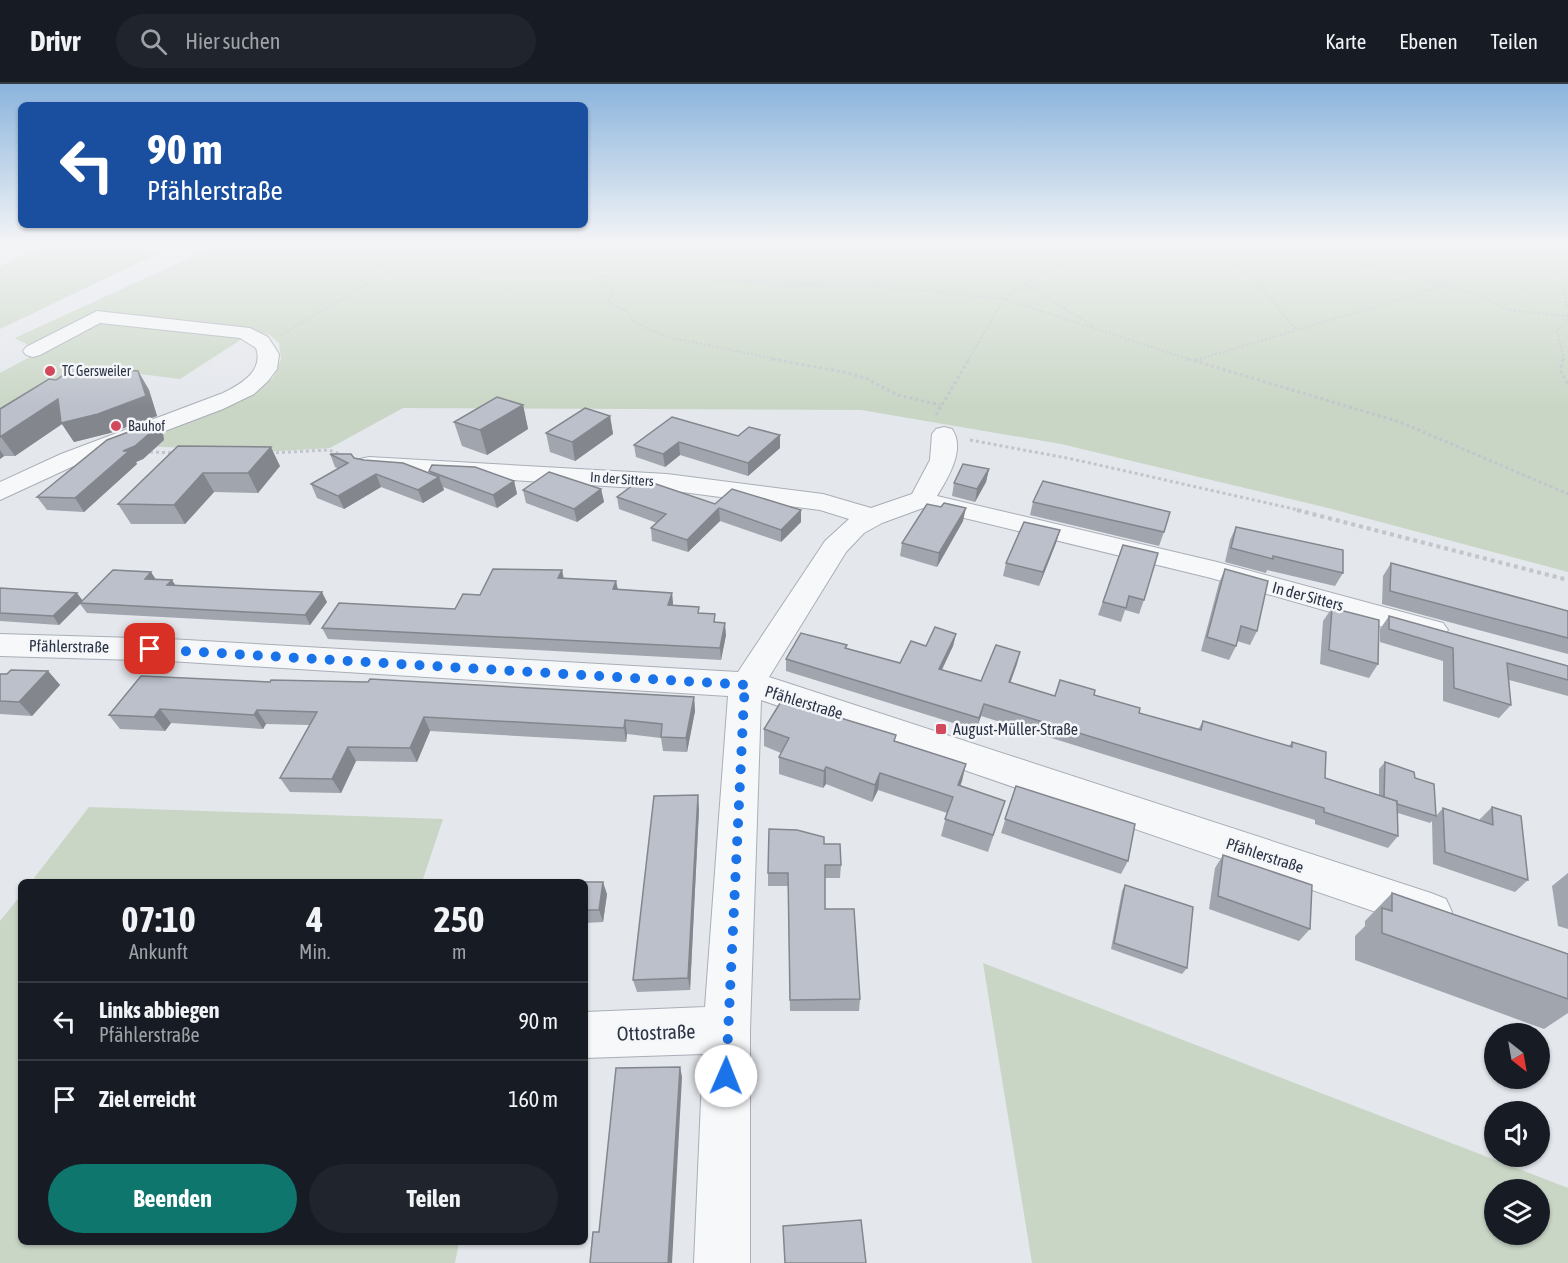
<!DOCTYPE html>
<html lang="de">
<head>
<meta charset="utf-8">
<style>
	body { margin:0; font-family:"Asap Condensed",sans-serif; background:#20242c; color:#f1f3f6; height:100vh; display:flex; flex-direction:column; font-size:22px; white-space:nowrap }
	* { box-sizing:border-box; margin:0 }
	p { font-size:20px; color:#9ea1a6 }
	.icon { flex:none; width:33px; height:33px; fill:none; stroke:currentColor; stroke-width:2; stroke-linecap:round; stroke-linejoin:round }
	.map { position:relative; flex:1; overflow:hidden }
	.panel { position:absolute; left:18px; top:795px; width:570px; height:366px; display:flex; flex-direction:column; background:#171b24; border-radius:9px; box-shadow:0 2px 4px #0004 }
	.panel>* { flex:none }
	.guide { position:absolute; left:18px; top:18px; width:570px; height:126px; border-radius:9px; box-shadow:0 2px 4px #0004; background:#1a4fa0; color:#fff; overflow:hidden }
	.needle { width:39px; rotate:149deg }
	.controls { position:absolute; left:1484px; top:939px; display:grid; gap:12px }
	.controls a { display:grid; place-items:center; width:66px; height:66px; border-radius:50%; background:#171b24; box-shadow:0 2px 4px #0004; font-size:30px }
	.pin { position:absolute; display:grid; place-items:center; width:51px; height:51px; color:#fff; margin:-26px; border-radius:12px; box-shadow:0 3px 9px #0006 }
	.me { position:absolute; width:66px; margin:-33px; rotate:1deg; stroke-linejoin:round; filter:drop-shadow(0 0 4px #0008) }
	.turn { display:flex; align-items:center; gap:21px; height:126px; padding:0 30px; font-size:27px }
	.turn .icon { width:78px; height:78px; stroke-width:2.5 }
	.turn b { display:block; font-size:42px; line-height:51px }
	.eta { display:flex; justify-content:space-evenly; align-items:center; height:102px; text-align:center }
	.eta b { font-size:36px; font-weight:700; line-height:42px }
	.cta { display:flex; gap:12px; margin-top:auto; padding:12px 30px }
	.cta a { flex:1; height:69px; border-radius:36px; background:#0f766e; color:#fff; font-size:24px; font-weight:700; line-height:69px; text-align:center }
	.cta a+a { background:#20242c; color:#f1f3f6 }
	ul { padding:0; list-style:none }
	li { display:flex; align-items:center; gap:18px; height:78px; padding:0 30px; border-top:2px solid #363941 }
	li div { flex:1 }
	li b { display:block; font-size:22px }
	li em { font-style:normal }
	header { display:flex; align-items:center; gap:36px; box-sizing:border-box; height:84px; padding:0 30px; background:#171b24; border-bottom:2px solid #363941 }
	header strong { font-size:28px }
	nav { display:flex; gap:33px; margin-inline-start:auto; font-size:21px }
	.search { width:420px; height:54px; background:#20242c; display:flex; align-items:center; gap:15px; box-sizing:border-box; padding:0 21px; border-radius:33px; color:#9ea1a6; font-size:22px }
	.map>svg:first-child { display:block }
	.green { fill:#c9d6c5; fill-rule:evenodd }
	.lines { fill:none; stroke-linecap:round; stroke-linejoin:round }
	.minor-casing { stroke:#a9aeb7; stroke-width:2 }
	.path-far2 { stroke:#c2c5cb; stroke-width:2; stroke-dasharray:2 2; stroke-linecap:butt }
	.path-far1 { stroke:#c2c5cb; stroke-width:3; stroke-dasharray:3 3; stroke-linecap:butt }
	.path { stroke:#c2c5cb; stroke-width:4; stroke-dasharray:4 4; stroke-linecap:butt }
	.minor { fill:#f7f8fa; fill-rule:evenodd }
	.wall { fill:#a1a5ae }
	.shaded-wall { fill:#83868d }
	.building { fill:#bbc0ca; stroke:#83868d; stroke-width:1.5 }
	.route { stroke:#1a73e8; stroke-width:10; stroke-dasharray:0 18 }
	.poi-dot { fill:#d1495b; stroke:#f4f6f9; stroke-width:2 }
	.labels { text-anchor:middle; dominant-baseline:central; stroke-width:5; stroke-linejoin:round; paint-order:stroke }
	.far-poi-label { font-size:14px; fill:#2b3445; stroke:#f4f6f9; text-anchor:start }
	.far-street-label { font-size:14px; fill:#2b3445; stroke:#f4f6f9 }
	.street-label { font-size:16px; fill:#2b3445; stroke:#f4f6f9 }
	.poi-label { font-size:16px; fill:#2b3445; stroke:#f4f6f9; text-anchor:start }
	.near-street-label { font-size:20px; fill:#2b3445; stroke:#f4f6f9 }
</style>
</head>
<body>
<header>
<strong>Drivr</strong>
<div class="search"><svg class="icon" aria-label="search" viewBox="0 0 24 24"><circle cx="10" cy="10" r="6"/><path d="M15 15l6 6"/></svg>Hier suchen</div>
<nav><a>Karte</a><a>Ebenen</a><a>Teilen</a></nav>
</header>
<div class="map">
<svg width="1568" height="1179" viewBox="0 0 1568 1179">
	<rect width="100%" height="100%" fill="#e4e7ec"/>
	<g class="green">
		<polygon points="216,158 1568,158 1568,488 1328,424 1061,360 861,326 403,324 330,364 262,368 126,361 231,317 273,294 281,275 279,259 270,251 245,245 99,227 28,261 15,254 220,160"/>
		<polygon points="53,159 161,168 0,245 0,182"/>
		<polygon points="97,237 245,253 180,295 100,285 0,332 0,289"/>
		<polygon points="89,723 443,735 422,798 31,798"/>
		<polygon points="21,811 21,1158 459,1158 455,1179 0,1179 0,837"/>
		<path d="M 983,879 L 1568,1104 L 1568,1179 L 1032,1179 ZM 1494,1106 L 1539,1106 L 1539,1150 L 1494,1150 Z"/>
	</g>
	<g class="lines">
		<defs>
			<g id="minor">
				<path d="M 97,227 L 250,244 L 268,253 L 279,270 L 277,285 L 268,297 L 254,310 L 223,325 L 78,380 L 0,416 L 0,398 L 61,370 L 223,309 C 241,300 264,287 256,264 L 240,254 L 100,239 L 40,271 L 33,273 L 26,271 L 23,267 L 26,263 Z"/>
				<path d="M 944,343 L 952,345 C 966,365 948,394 937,412 L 1217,478 L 1443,539 L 1448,546 L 1443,553 L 1432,557 L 1211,494 L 923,424 L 882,439 L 864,449 L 846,468 L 769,593 L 1431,809 L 1446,815 L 1452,828 L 1446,841 L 1431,847 L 761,616 L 750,946 L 750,1179 L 694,1179 L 703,970 L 585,974 L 585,928 L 705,923 L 728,612 L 169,577 L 0,572 L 0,550 L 169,555 L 738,588 L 825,457 L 849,435 L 820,426 L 667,406 L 369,387 L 360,385 L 357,380 L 360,375 L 369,373 L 667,390 L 823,410 L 871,424 L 912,410 L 930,376 L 932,350 L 936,345 Z"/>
			</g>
		</defs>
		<use href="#minor" class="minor-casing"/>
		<g class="path-far2">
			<polyline points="270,158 394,184 889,203 1004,215 1192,276"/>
			<polyline points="1196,158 1252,192 1296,246"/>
			<polyline points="1311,158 1329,171 1476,210 1509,226 1568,232"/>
			<polyline points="1516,158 1568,166"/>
			<polyline points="1560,165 1566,172 1556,189 1565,201 1564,210 1568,224"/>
			<polyline points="1035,171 1040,158"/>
			<polyline points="353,173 369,158"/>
			<polyline points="601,192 613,210 607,218 626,227 636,239 667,253 780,276"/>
			<polyline points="645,194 677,158"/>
			<polyline points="1093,242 1025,200 1104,158"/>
			<polyline points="281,251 393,184"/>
			<polyline points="968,276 1004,215 1025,200 1035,171 1021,158"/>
			<polyline points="1196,276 1445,202"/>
			<polyline points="1564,276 1557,247 1568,235"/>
		</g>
		<g class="path-far1">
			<polyline points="772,275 843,288 868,295 897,311 940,321"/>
			<polyline points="1188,275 1400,338 1568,410"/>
			<polyline points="1563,275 1560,286 1568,300"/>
			<polyline points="1194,277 1201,275"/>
			<polyline points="936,331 969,275"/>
			<polyline points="970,356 1072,375 1303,427"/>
			<polyline points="150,368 176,369"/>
			<polyline points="270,369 329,366 343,371"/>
		</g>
		<polyline class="path" points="1297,426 1568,496"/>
		<use href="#minor" class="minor"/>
	</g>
	<g class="wall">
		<polygon points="138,287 149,306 157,332 110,349 74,358 62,340 15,372 4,372 0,375 0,325 56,296"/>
		<polygon points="523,321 528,345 487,371 462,362 454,338"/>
		<polygon points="610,332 613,350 575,377 550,368 546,349"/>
		<polygon points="163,350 164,356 143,375 136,378 137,380 84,428 47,426 37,413"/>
		<polygon points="738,352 780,364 748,392 680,371 665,383 636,373 634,361"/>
		<polygon points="178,362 280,382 258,409 214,408 185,440 131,440 118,420"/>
		<polygon points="330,370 430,389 429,387 514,397 517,410 497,424 443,403 444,406 423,419 381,403 344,425 317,414 311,400 339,385 335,383"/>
		<polygon points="989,385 986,398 975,418 952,412 954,399"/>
		<polygon points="601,405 604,418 577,438 526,419 523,406"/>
		<polygon points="617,413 801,426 801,438 781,458 720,437 688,468 652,457 651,444 657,439 619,425"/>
		<polygon points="1033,418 1164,448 1159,462 1030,431"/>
		<polygon points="963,437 937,483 900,472 902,459"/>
		<polygon points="1236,443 1343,489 1335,502 1267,486 1266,489 1225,478 1230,456"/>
		<polygon points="1060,446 1056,459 1039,502 1003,492 1006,479"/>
		<polygon points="1123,461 1144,516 1139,530 1125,526 1121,538 1098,531"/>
		<polygon points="1391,479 1568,527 1568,570 1382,520 1383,492"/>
		<polygon points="1225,485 1257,547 1250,561 1237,557 1236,562 1229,576 1201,567 1219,499"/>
		<polygon points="562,486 564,495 616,497 618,505 672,509 673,521 700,529 716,538 726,551 721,576 328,555 322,544 455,525 480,511"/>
		<polygon points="156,495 175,501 327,518 310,541 87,529 80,520 59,541 0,537 0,504 83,516"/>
		<polygon points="1332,524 1378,580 1369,594 1320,580 1323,537"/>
		<polygon points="1389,532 1568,582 1568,612 1509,596 1511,621 1499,634 1443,617 1443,577 1380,558 1380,545"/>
		<polygon points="956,550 953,562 942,586 981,597 1020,568 1010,599 1055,612 1094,611 1139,629 1198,646 1203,637 1289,662 1292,658 1325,694 1379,711 1379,685 1385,678 1415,694 1436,732 1443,724 1480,737 1480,735 1492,723 1528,796 1515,808 1433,780 1432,737 1430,739 1398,729 1398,752 1388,764 1315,740 1315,736 981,632 976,646 786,587 786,575 847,561 846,564 900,579 926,562"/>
		<polygon points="48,587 60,601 32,632 0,630 0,590"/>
		<polygon points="270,598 694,613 695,627 687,668 663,667 661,654 627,650 626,658 430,647 417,678 356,677 341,709 290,708 280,694 309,641 266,640 263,645 171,639 165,647 120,645 109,631"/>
		<polygon points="764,645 896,657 966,680 960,702 1005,717 988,768 941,752 947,729 878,706 872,718 826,700 823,704 779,690 779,673 781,669 764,662"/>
		<polygon points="1016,702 1128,777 1121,790 1001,749"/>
		<polygon points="699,725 690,906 637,908 633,896"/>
		<polygon points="824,760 841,781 840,794 825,794 825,825 860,915 859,927 790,927 788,802 768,802 768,789"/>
		<polygon points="1223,771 1310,845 1299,857 1209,825 1215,784"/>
		<polygon points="1568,789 1568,845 1558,842 1552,802"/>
		<polygon points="585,798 607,810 603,838 585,839"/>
		<polygon points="1125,801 1187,884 1182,890 1111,865 1122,807"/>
		<polygon points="1392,809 1568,870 1568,929 1544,945 1355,876 1355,852 1365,842 1365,837"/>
	</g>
	<g class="shaded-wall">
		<polygon points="138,287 149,306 157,332 110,349 74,358 62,340 15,372 1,353 58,315"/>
		<polygon points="523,321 528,345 487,371 480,346"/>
		<polygon points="610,332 613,350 575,377 572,358"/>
		<polygon points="155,338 163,350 164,356 143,375 136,378 137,380 84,428 75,414 123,367"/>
		<polygon points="780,351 780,364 748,392 748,379"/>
		<polygon points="679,358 680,371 665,383 663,370"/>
		<polygon points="271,363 280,382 258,409 248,389"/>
		<polygon points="0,366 4,372 0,375"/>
		<polygon points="989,385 986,398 975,418 977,405"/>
		<polygon points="203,389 214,408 185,440 174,421"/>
		<polygon points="376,390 381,403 344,425 338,412"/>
		<polygon points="439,393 444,406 423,419 418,406"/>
		<polygon points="514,397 517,410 497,424 493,411"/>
		<polygon points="601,405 604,418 577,438 574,425"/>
		<polygon points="719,424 720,437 688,468 687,456"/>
		<polygon points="966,424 963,437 937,483 939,469"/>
		<polygon points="801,426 801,438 781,458 781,446"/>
		<polygon points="1060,446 1056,459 1039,502 1043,488"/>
		<polygon points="562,486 564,498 558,494"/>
		<polygon points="151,488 157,497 145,495"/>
		<polygon points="172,496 178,505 167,501"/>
		<polygon points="616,497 618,508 613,505"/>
		<polygon points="322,508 327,518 310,541 305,531"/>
		<polygon points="77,509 83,517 59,541 53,532"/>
		<polygon points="672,509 673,520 670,533 668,521"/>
		<polygon points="725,539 726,551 721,576 720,564"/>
		<polygon points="956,550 953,562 936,597 939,585"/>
		<polygon points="1020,568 1017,580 1006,611 1009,598"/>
		<polygon points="48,587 60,601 32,632 19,618"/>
		<polygon points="694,613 695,627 687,668 686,654"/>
		<polygon points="984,620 981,632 976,646 979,634"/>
		<polygon points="160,625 171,639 165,647 154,633"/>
		<polygon points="257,626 266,640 263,645 254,631"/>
		<polygon points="424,633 430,647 417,678 410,664"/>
		<polygon points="625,636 627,650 626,658 624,644"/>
		<polygon points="348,663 356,677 341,709 332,695"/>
		<polygon points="966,680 962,697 954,719 958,701"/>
		<polygon points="826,683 826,700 823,704 824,687"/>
		<polygon points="880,689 878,706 872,718 875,701"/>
		<polygon points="698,711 699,725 690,906 688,894"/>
		<polygon points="603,798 607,810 603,838 599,826"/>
		<polygon points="680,983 682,993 672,1179 668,1179"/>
	</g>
	<g class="building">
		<polygon points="76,282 138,287 146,312 98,330 61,339 58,315 0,353 0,325 49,295 56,296"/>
		<polygon points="497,313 523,321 480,346 454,338"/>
		<polygon points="585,324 610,332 572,358 546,349"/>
		<polygon points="672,333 738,352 749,343 780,351 748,379 679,358 663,370 634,361"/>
		<polygon points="155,338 157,343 135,362 123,367 129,367 75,414 37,413 107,356"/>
		<polygon points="178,362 271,363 248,389 203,389 174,421 118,420"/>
		<polygon points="330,370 351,370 354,374 364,376 403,379 439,393 418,406 376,390 338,412 311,400 348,379"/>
		<polygon points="963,380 989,385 977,405 954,399"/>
		<polygon points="432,381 475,383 514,397 493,411 429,387"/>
		<polygon points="549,388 601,405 574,425 523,406"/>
		<polygon points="641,395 715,420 732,405 801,426 781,446 719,424 687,456 651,444 666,430 617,413"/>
		<polygon points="1043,397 1170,428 1164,448 1033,418"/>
		<polygon points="944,419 966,424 939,469 902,459 927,420 941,423"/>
		<polygon points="1024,438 1060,446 1043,488 1006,479"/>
		<polygon points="1236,443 1343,466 1343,489 1273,472 1273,475 1231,464"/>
		<polygon points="1123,461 1158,469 1144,516 1129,512 1126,524 1103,518"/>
		<polygon points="1391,479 1568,527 1568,554 1390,507"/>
		<polygon points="493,485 562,486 558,494 616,497 613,505 672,509 668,521 699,523 698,529 715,530 714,538 725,539 720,564 322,544 339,519 455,525 463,510 480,511"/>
		<polygon points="1225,485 1268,497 1257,547 1241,542 1236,562 1207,553"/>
		<polygon points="113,486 151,488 145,495 172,496 167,501 322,508 305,531 80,519"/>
		<polygon points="0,504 77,509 53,532 0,529"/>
		<polygon points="1332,524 1379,536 1378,580 1329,566"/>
		<polygon points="1389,532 1568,582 1568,596 1507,579 1511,621 1454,604 1453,564 1389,545"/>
		<polygon points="935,543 956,550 939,585 981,597 996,561 1020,568 1009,598 1055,612 1060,596 1095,606 1094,611 1140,624 1139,629 1201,646 1203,637 1292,663 1292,658 1326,668 1325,694 1397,717 1398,752 1324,728 1324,724 984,620 979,634 786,575 801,549 847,561 845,564 900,579 911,557 926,562"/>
		<polygon points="11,586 48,587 19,618 0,617 0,590 7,590"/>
		<polygon points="141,592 270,598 271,596 368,598 370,595 694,613 686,654 661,653 662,640 625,636 624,644 424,633 410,664 348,663 332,695 280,694 317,628 257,626 254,631 160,625 154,633 109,631"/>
		<polygon points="782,616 896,651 894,657 966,680 958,701 1005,717 993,751 945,735 953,713 880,689 875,701 826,683 824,687 779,673 789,654 764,645"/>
		<polygon points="1385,678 1414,688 1415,694 1434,700 1436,732 1397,720 1397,717 1384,713"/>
		<polygon points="1016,702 1135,740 1128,777 1005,735"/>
		<polygon points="698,711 688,894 633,896 654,712"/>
		<polygon points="1492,723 1521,732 1528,796 1445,768 1443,724 1493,741"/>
		<polygon points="769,745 797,746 824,753 824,760 840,760 841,781 825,781 825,825 854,825 860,915 790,916 788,789 768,789"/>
		<polygon points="1223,771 1312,801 1310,845 1218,812"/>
		<polygon points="585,798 603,798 599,826 585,826"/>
		<polygon points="1125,801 1193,823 1187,884 1114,859"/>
		<polygon points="1392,809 1568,870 1568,915 1382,849 1382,824 1392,827"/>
		<polygon points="680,983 668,1179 590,1179 593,1148 599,1148 616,984"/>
		<polygon points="861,1136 866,1179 785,1179 783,1142"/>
	</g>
	<linearGradient id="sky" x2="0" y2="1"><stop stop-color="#8bb4dd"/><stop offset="0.49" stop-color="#f3f4f6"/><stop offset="1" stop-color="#f3f4f6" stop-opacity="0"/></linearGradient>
	<rect width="1568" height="323" fill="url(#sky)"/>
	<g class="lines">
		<polyline class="route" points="150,565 748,601 744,614 726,992"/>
	</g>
	<g class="poi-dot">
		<circle cx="50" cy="287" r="6"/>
		<circle cx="116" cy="342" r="6"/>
		<rect x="935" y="639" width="12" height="12" rx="3"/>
	</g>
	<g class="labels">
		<g class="far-poi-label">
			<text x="62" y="287">TC Gersweiler</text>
			<text x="128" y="342">Bauhof</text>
		</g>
		<g class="far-street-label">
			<text transform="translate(622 395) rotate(4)">In der Sitters</text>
		</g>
		<g class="street-label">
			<text transform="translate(1308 512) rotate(15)">In der Sitters</text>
			<text transform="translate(69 562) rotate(1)">Pfählerstraße</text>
			<text transform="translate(804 618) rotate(17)">Pfählerstraße</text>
			<text transform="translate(1265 771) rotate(18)">Pfählerstraße</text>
		</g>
		<g class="poi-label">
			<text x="953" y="645">August-Müller-Straße</text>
		</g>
		<g class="near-street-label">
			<text transform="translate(656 948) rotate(-2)">Ottostraße</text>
		</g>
	</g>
</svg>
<div class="controls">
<a><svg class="needle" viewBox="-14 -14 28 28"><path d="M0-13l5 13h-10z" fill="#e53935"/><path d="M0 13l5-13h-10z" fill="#9ea1a6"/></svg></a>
<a><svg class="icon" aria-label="sound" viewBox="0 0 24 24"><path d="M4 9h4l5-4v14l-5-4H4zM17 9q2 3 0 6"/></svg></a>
<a><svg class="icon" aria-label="layers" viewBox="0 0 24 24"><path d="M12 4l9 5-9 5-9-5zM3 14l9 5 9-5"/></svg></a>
</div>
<div class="pin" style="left:150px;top:565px;background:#d93025"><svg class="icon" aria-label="arrive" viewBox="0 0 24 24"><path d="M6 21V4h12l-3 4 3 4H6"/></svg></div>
<svg class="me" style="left:726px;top:992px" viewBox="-20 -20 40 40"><circle r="19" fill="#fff"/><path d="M0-13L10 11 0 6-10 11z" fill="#1a73e8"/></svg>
<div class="guide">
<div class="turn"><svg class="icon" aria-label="left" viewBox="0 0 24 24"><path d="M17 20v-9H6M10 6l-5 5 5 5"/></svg><div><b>90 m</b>Pfählerstraße</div></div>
</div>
<section class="panel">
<div class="eta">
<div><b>07:10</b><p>Ankunft</p></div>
<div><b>4</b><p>Min.</p></div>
<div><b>250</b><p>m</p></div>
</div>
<ul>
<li><svg class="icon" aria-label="left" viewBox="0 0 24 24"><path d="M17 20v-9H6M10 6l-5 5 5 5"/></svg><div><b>Links abbiegen</b><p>Pfählerstraße</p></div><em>90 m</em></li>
<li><svg class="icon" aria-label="arrive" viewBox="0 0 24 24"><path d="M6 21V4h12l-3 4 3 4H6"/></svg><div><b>Ziel erreicht</b></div><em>160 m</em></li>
</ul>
<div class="cta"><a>Beenden</a><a>Teilen</a></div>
</section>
</div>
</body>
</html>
